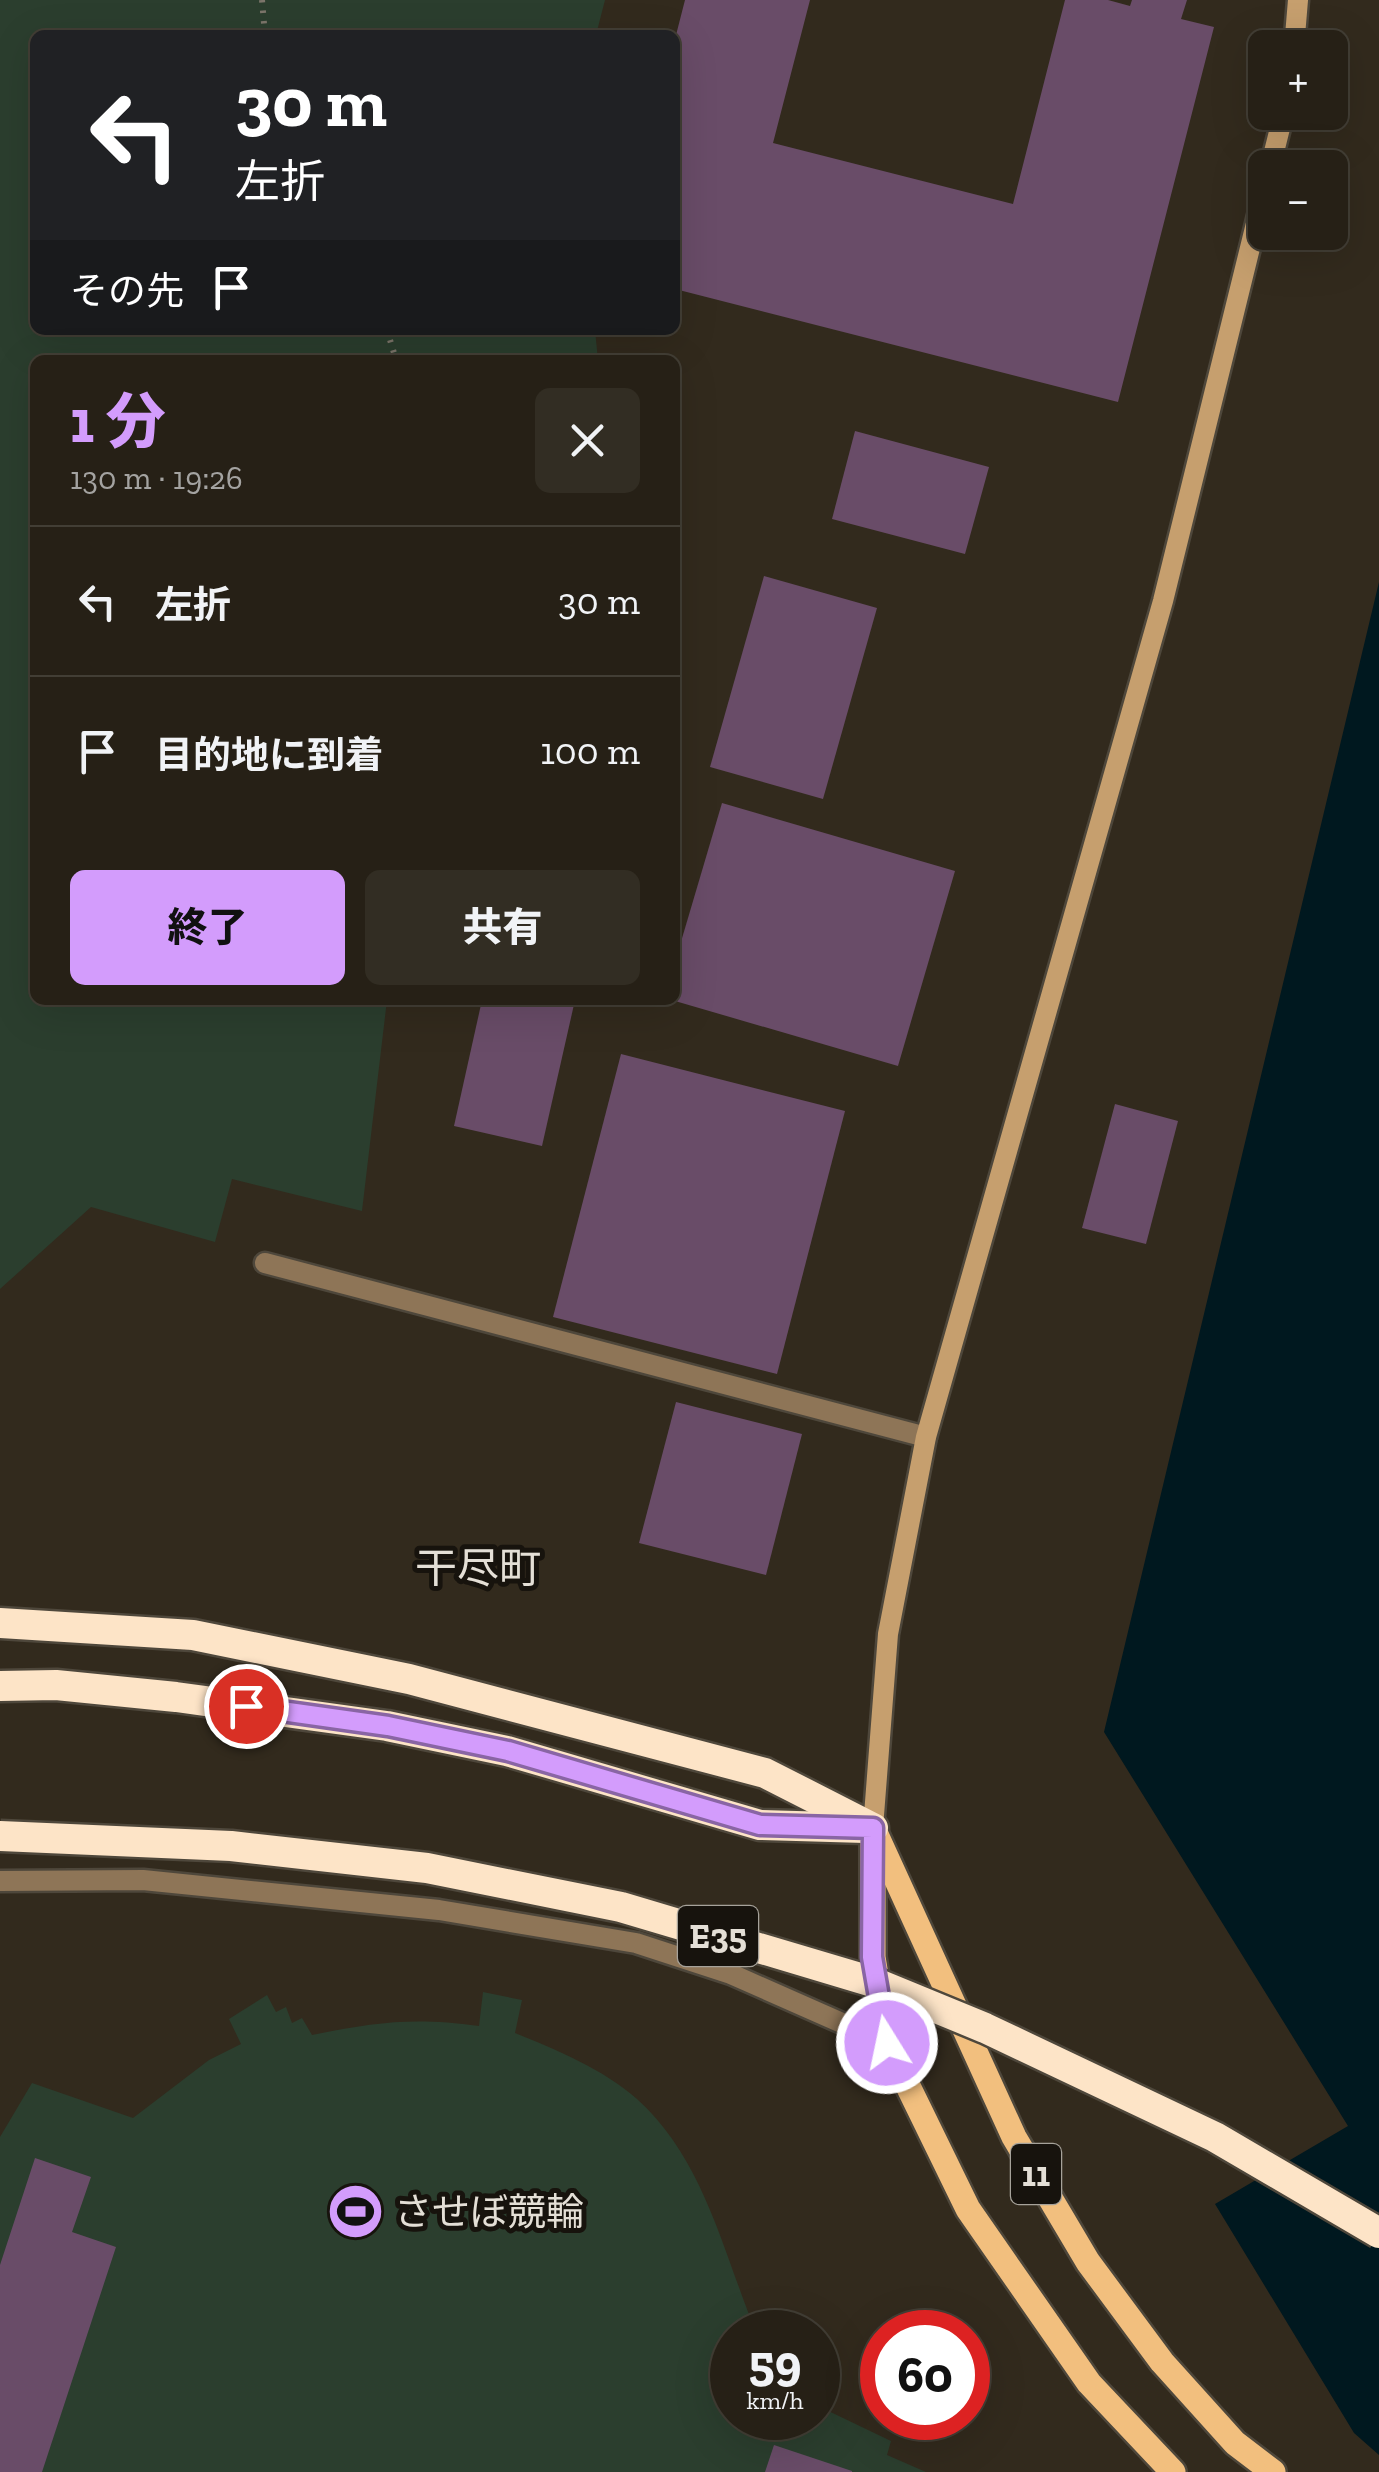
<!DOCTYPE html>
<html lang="ja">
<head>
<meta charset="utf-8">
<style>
	body { margin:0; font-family:"Zilla Slab","Noto Sans JP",serif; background:#322d23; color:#f1f3f6; height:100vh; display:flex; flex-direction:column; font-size:38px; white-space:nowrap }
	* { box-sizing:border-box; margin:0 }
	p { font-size:32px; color:#a4a3a1 }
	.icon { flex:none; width:55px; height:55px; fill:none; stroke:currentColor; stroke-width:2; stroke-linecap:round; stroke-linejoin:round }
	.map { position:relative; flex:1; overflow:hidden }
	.panel { position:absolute; left:30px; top:355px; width:650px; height:650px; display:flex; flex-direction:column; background:#262016; border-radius:15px; box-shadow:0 10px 40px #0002,0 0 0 2px #423e35 }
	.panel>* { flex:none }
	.guide { position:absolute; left:30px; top:30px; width:650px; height:305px; border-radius:15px; box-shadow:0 10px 40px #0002,0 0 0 2px #423e35; background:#202124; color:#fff; overflow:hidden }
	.controls { position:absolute; left:1248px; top:30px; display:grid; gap:20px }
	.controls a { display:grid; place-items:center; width:100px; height:100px; border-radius:15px; background:#262016; box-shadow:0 10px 40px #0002,0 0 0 2px #423e35; font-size:50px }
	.speed { position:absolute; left:710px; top:2310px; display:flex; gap:20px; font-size:50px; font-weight:700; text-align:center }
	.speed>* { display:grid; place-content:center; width:130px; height:130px; border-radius:50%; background:#262016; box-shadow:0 10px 40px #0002,0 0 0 2px #423e35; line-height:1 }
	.speed small { font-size:25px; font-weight:400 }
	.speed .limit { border:15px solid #d22; background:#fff; color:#111 }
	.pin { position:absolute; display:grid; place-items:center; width:85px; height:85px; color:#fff; margin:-42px; border:5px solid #fff; border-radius:50%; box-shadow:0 2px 10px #0007 }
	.me { position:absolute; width:110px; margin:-55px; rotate:350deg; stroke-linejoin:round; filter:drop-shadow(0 0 8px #0008) }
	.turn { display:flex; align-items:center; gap:35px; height:210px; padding:0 40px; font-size:45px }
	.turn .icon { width:130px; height:130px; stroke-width:2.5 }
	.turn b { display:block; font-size:70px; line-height:85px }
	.then { display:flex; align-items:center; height:95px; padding:0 40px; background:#0003; gap:20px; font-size:38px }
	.round { display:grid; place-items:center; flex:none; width:105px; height:105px; border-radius:15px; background:#322d23 }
	.summary { display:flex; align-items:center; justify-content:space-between; height:170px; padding:0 40px }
	h1 { font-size:60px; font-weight:800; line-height:75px; color:#d39cfc }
	.primary-button { display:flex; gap:20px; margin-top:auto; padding:20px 40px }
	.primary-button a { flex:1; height:115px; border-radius:15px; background:#d39cfc; color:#111; font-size:40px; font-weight:800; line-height:115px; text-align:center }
	.primary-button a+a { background:#322d23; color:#f1f3f6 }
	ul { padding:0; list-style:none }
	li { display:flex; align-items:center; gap:30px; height:150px; padding:0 40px; border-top:2px solid #423e35 }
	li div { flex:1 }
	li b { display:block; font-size:38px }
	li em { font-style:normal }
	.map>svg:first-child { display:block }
	.green { fill:#2b3e2e }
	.water { fill:#00181f }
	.building { fill:#694c68 }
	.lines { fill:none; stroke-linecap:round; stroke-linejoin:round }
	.street-casing { stroke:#4e473b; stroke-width:25 }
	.secondary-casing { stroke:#4e473b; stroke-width:25 }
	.primary-casing { stroke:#4e473b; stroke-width:30 }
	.highway-casing { stroke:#4e473b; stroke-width:35 }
	.path { stroke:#7c756a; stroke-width:6; stroke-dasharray:2.5 8; stroke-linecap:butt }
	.street { stroke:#8e7557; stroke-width:20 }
	.secondary { stroke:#c69f6e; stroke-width:20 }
	.primary { stroke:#f2bf7e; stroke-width:25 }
	.highway { stroke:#fde4c7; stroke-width:30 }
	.highway-bridge-casing { stroke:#4e473b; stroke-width:35; stroke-linecap:butt }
	.highway-bridge { stroke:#fde4c7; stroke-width:30 }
	.route-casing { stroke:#8965a4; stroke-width:25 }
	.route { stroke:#d39cfc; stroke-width:18 }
	.labels { text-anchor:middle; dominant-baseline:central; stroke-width:10; stroke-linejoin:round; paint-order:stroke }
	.shield { fill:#17130d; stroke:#a6a29a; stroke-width:2.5 }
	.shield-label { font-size:35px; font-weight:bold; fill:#e4dfd6 }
	.poi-label { font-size:38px; fill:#e4dfd6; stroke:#17130d; text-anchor:start }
	.quarter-label { font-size:42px; fill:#e4dfd6; stroke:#17130d }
</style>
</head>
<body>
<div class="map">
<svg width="1379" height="2472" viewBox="0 0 1379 2472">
	<rect width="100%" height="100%" fill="#322a1d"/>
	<g class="green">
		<polygon points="0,0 605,0 596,35 35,35 35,330 595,330 598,360 35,360 35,1000 387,1000 362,1211 232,1179 215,1242 91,1207 0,1289"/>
		<path d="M 483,1992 L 522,2000 L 515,2033 C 557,2050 603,2069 637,2099 C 704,2159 723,2252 756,2332 L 732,2332 L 732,2418 L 818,2418 L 818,2406 L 891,2441 L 887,2455 L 926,2472 L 0,2472 L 0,2137 L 32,2083 L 133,2118 L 209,2060 L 241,2044 L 229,2019 L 267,1995 L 276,2012 L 286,2007 L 292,2023 L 302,2018 L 312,2035 C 375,2022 414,2017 479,2026 Z"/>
	</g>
	<polygon class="water" points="1379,582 1379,2455 1354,2433 1215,2204 1348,2126 1104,1732"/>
	<g class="building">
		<polygon points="685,0 810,0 773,143 1013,204 1065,0 1108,0 1130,6 1132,0 1187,0 1181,19 1214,27 1118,402 675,289 675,39"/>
		<polygon points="855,431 989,467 965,554 832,519"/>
		<polygon points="764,576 877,608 823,799 710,767"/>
		<polygon points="722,803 955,871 898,1066 675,1001 675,962"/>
		<polygon points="482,1000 575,1000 542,1146 454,1126"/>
		<polygon points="621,1054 845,1111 777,1374 553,1317"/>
		<polygon points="1115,1104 1178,1121 1146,1244 1082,1228"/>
		<polygon points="676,1402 802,1434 766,1575 639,1543"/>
		<polygon points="35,2158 91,2177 72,2232 116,2247 42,2472 0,2472 0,2265"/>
		<polygon points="774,2445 852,2471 852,2472 765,2472"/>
	</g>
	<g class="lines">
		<defs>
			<g id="street">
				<polyline points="265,1263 926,1437"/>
				<polyline points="0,1881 143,1880 439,1910 636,1943 731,1974 887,2043"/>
			</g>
			<g id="secondary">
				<polyline points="1294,48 1298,0"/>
				<polyline points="1270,168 1284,112"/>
				<polyline points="873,1828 888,1634 926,1437 1163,601 1265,187"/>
			</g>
			<g id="primary">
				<polyline points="873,1828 1014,2137 1088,2262 1162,2362 1235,2443 1273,2472"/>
				<polyline points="873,1838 873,1957 887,2043 968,2209 1089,2383 1173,2472"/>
			</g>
			<g id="highway">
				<polyline points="0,1623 193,1635 409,1679 765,1773 873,1828"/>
				<polyline points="0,1686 56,1685 176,1697 387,1726 507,1751 760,1825 865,1828"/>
			</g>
		</defs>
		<use href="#street" class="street-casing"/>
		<use href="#secondary" class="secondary-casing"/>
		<use href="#primary" class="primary-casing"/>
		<use href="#highway" class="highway-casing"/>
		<g class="path">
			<polyline points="262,0 265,35"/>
			<polyline points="387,330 394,353 411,360"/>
		</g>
		<use href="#street" class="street"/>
		<use href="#secondary" class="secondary"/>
		<use href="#primary" class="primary"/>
		<use href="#highway" class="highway"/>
		<defs>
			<polyline id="highway-bridge" points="0,1836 231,1846 427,1868 621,1907 873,1982 985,2028 1215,2137 1379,2233"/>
		</defs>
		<use href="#highway-bridge" class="highway-bridge-casing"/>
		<use href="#highway-bridge" class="highway-bridge"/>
	</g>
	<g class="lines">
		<defs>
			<polyline id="route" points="246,1706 388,1726 508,1751 760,1825 873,1828 872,1957 887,2043"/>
		</defs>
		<use href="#route" class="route-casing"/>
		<use href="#route" class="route"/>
	</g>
	<defs>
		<symbol id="stadium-disc" viewBox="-11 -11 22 22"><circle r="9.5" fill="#d39cfc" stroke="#17130d"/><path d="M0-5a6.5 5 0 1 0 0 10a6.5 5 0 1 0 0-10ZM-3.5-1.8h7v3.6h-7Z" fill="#111"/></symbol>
	</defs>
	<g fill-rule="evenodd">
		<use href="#stadium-disc" x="324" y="2180" width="63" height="63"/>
	</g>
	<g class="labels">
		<g class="shield">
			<rect x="678" y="1906" width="80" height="60" rx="8"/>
			<rect x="1011" y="2144" width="50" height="60" rx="8"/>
		</g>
		<g class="shield-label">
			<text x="718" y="1936">E35</text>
			<text x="1036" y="2174">11</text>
		</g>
		<g class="poi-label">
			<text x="394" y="2212">させぼ競輪</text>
		</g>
		<g class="quarter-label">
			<text x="478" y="1568">干尽町</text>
		</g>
	</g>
</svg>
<div class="controls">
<a>+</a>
<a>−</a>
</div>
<div class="speed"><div>59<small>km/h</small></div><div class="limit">60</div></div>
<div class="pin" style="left:246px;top:1706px;background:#d93025"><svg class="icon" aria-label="arrive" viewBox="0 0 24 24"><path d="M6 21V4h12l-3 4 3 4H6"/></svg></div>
<svg class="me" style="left:887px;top:2043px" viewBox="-20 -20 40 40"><circle r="17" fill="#d39cfc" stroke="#fff" stroke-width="3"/><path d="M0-11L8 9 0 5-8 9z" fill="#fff"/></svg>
<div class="guide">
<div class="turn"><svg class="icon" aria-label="left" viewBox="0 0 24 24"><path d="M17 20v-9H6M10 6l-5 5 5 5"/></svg><div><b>30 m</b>左折</div></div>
<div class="then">その先<svg class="icon" aria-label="arrive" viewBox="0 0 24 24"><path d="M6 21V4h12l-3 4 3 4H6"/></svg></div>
</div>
<section class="panel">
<div class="summary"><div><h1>1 分</h1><p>130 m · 19:26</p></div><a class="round"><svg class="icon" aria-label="close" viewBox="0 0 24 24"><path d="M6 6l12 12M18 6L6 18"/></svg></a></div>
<ul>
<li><svg class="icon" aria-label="left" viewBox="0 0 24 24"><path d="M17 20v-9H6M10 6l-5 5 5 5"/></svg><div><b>左折</b></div><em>30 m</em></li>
<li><svg class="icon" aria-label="arrive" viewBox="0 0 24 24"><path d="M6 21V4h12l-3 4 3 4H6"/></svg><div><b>目的地に到着</b></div><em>100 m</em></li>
</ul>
<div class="primary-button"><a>終了</a><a>共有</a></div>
</section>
</div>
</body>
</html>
